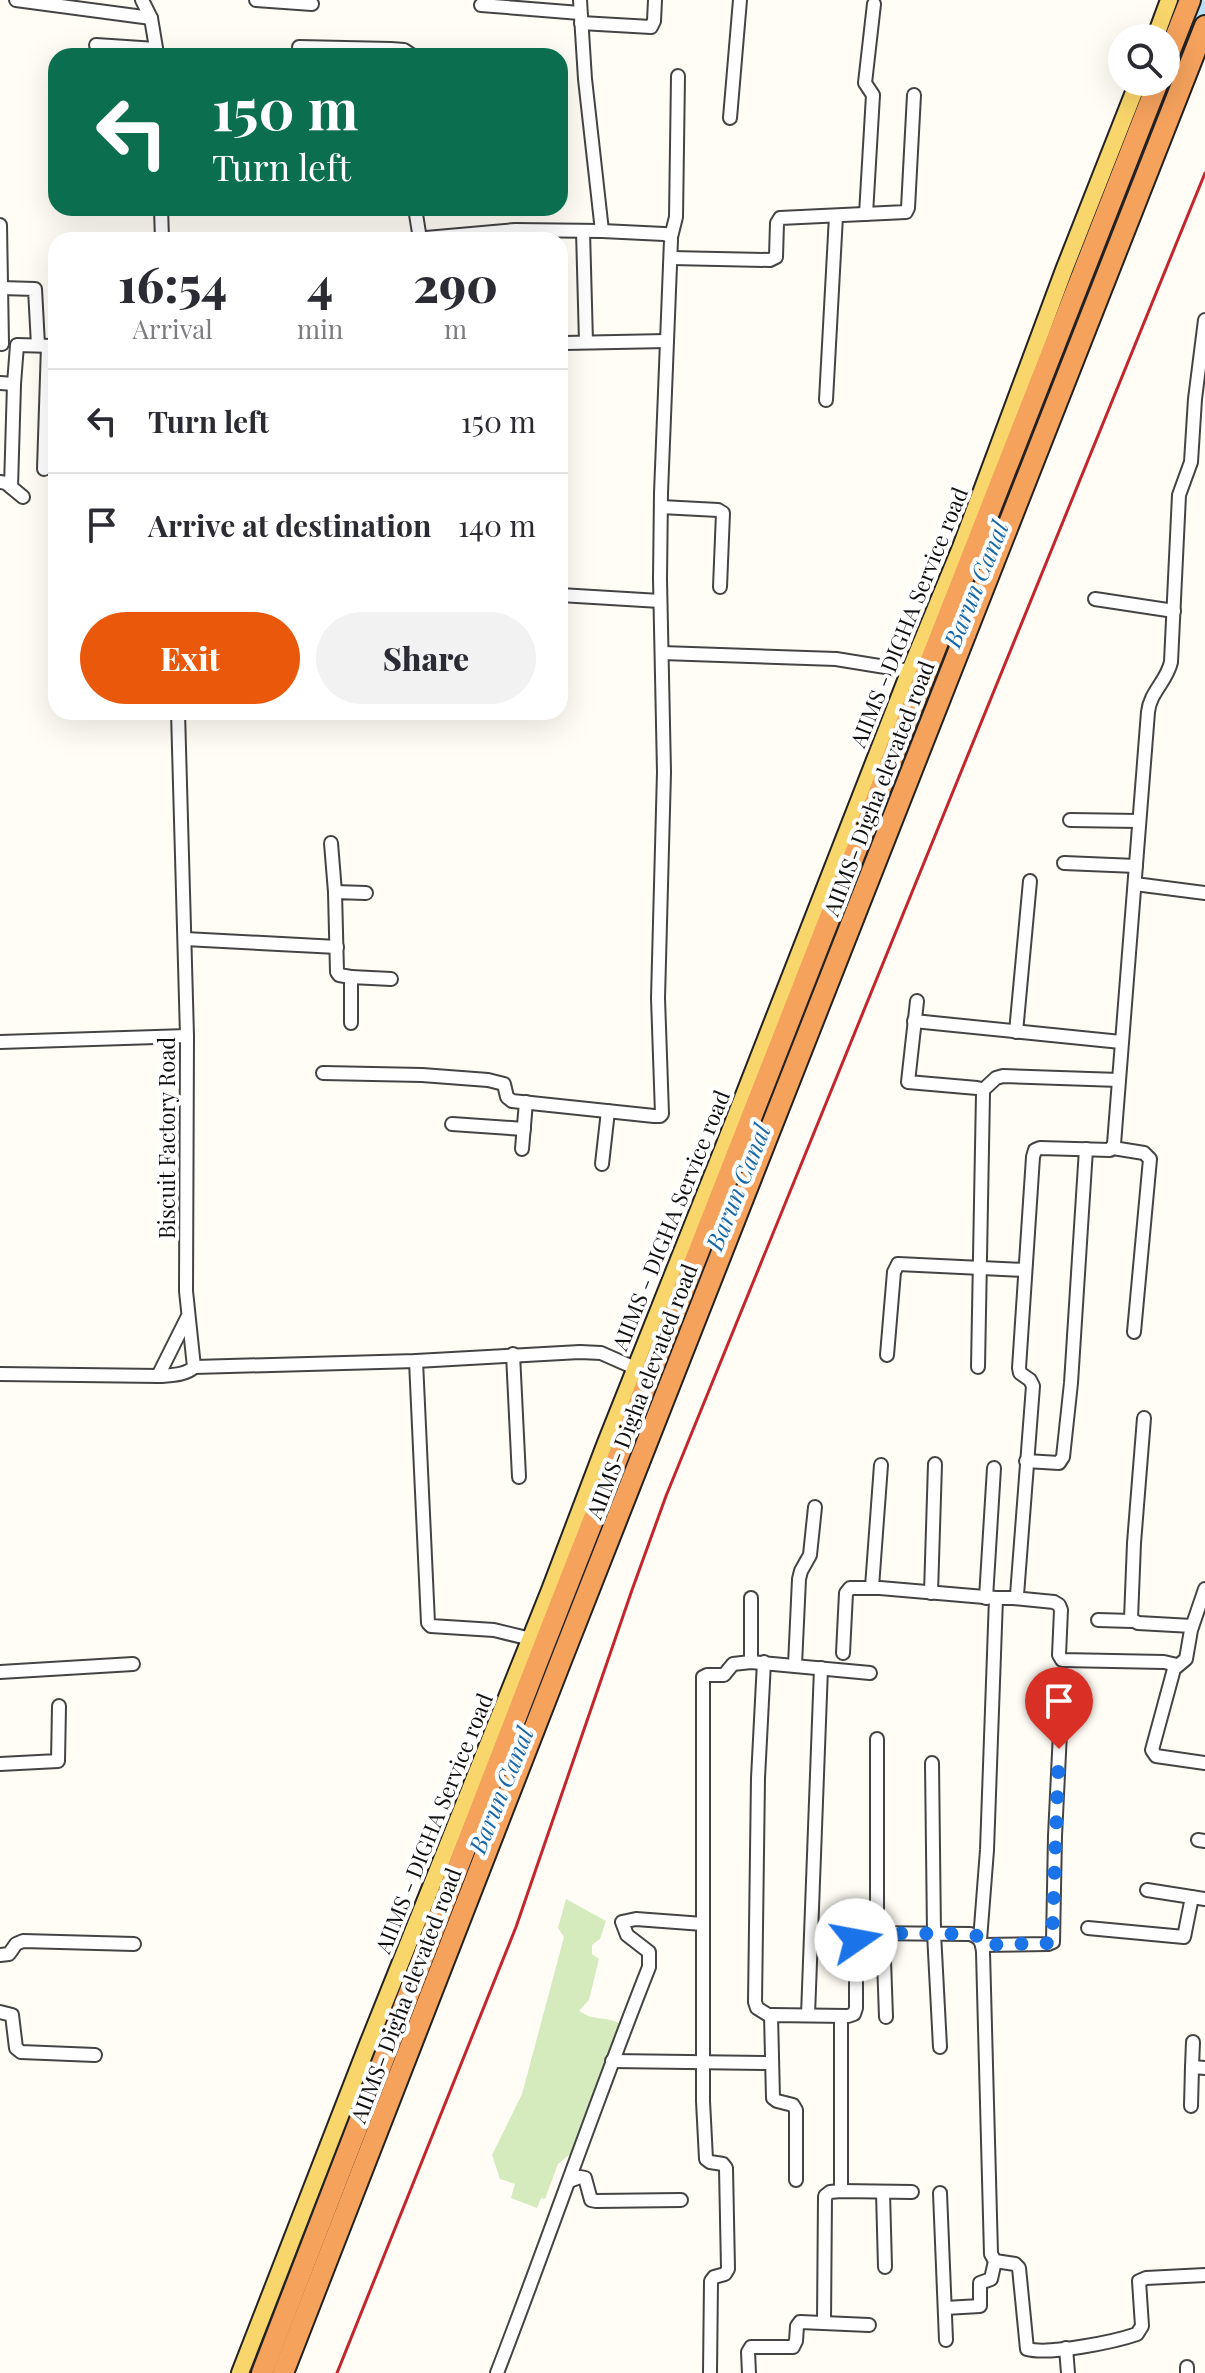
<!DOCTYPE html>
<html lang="en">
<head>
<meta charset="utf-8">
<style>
	body { margin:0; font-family:"Playfair Display",serif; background:#f2f2f3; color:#2b2b33; height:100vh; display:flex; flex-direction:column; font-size:30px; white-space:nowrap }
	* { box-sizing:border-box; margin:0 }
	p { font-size:26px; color:#7c7c81 }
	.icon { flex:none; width:44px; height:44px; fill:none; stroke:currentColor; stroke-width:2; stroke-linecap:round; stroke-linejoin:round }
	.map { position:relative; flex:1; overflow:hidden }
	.sheet { position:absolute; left:48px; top:232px; width:520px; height:488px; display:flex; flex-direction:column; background:#fff; border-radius:24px; box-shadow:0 8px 32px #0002 }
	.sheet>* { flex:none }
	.banner { position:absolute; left:48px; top:48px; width:520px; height:168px; border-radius:24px; box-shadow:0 8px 32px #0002; background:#0b6e4f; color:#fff; overflow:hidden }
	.fabs { position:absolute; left:1108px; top:24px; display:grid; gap:16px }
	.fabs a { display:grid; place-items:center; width:72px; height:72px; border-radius:50%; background:#fff; box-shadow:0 8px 32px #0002; font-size:40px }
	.pin { position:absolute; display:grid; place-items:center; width:68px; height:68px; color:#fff; margin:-82px -34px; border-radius:50% 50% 50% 0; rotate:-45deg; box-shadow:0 0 8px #0007 }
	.pin .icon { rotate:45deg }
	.me { position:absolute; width:88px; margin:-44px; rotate:78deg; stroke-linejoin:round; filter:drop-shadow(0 0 6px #0008) }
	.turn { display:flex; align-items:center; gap:28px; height:168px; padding:0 32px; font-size:36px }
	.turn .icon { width:104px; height:104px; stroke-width:2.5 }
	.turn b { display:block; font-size:56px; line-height:68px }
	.eta { display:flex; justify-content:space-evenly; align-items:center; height:136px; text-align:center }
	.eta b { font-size:48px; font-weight:800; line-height:56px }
	.cta { display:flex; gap:16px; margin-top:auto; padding:16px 32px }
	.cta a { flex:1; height:92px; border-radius:48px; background:#ea580c; color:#fff; font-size:32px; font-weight:800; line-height:92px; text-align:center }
	.cta a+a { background:#f2f2f3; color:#2b2b33 }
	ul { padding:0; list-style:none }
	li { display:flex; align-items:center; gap:24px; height:104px; padding:0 32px; border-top:2px solid #e1e1e2 }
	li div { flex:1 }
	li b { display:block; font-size:30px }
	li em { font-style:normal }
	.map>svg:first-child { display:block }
	.green { fill:#d5ebbd }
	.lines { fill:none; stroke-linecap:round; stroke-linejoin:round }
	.canal { stroke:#b9e0f7; stroke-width:10 }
	.minor-casing { stroke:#444; stroke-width:16 }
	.major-casing { stroke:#222; stroke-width:20 }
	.highway-casing { stroke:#222; stroke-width:24 }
	.minor { stroke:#fff; stroke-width:12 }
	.major { stroke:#f9d66b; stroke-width:16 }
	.highway { stroke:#f5a25d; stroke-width:20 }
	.rail { stroke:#c4262e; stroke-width:3 }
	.route { stroke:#1a73e8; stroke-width:14; stroke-dasharray:0 25.2 }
	.labels { text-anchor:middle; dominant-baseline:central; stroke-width:8; stroke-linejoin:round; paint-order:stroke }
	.street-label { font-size:22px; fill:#111; stroke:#fff }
	.water-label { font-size:24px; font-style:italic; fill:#1768a6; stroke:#fff }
</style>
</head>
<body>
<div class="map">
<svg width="1205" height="2373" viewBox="0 0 1205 2373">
	<rect width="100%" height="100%" fill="#fffdf5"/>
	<path class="green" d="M 566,1899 L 606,1921 L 600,1939 L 592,1945 L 592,1954 L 599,1959 L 589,2000 L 579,2011 C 596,2022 603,2015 621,2024 L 574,2151 L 558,2164 L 545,2199 L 541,2198 L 537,2208 L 511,2198 L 515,2184 L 500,2179 L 492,2155 L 522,2094 L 564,1937 L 558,1928 Z"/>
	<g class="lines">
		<g class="canal">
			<polyline points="1193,30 1205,1"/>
			<polyline points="461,1887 634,1448"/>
		</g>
		<defs>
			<g id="minor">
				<polyline points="16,0 151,18"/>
				<polyline points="142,0 151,18 157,54"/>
				<polyline points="256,0 312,4"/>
				<polyline points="481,5 580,13"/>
				<polyline points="581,23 651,27 654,21 655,0"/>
				<polyline points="96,45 156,49"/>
				<polyline points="299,47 391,49 404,50 413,56"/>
				<polyline points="730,118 740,0"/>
				<polyline points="161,208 162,240"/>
				<polyline points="415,208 420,239"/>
				<polyline points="866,214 873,95 865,83 874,4"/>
				<polyline points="0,225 2,344"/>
				<polyline points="583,231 586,342"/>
				<polyline points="671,237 676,217 678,76"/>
				<polyline points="419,240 426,238 515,230 602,231 585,79 580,0"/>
				<polyline points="671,258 770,260 776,257 777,223 780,218 906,212 908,208 914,95"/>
				<polyline points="1,288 35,289 38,345"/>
				<polyline points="565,343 667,341"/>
				<polyline points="0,383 14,384 17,345 53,346"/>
				<polyline points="826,400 836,216"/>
				<polyline points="44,469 48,346"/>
				<polyline points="0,482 6,483 23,497"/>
				<polyline points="11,487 14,384"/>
				<polyline points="661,507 718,510 723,513 720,587"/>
				<polyline points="560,595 660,601"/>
				<polyline points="1095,599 1174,611"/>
				<polyline points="662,653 836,659 910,671"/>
				<polyline points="1070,820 1139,821"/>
				<polyline points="331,843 335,892"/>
				<polyline points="1064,863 1136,866"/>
				<polyline points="1135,884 1205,893"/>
				<polyline points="185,939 337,947"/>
				<polyline points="351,977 391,979"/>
				<polyline points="917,1001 908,1082 977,1088 981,1089 983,1093 978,1367"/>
				<polyline points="914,1021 1121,1042"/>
				<polyline points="351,1023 351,977 339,975 337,972 335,892 366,893"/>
				<polyline points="1016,1032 1030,881"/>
				<polyline points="0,1042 187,1036"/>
				<polyline points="323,1073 422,1075 488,1080 504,1084 507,1097 512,1101 654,1116 660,1116 662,1114 658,998 664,772 660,579 661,493 671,240 669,235 664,234 602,231"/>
				<polyline points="982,1091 996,1078 1003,1076 1119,1080"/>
				<polyline points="452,1124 524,1129"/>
				<polyline points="1113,1148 1144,1153 1150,1159 1134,1332"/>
				<polyline points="522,1149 526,1102"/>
				<polyline points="602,1164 608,1111"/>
				<polyline points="513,1354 519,1477"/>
				<polyline points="887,1355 894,1272 898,1264 1025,1270"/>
				<polyline points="416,1361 428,1623 431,1626 494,1630 531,1639"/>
				<polyline points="194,1367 416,1361 580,1352 601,1353 635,1368"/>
				<path d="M 0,1374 L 160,1376 C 172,1375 186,1375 194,1367 L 186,1291 L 187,1036 L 178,712"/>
				<polyline points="158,1376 187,1318"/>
				<polyline points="1144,1418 1134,1543 1131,1619 1138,1623 1192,1626"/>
				<polyline points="1026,1461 1059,1463 1063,1457 1071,1383 1086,1149"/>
				<polyline points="872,1587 881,1465"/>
				<polyline points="1205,1589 1191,1630 1186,1659 1174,1669 1152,1750 1156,1756 1205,1763"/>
				<polyline points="931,1593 935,1464"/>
				<polyline points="986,1598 994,1468"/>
				<polyline points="1013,1598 1054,1602 1059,1605 1061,1610 1059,1655 1062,1660 1164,1662 1177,1665"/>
				<polyline points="1098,1620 1132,1621"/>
				<path d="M 843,1653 L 846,1593 L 850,1588 L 880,1588 L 996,1598 L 1013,1598 L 1017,1595 L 1033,1386 L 1030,1380 L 1020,1373 L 1019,1368 L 1033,1157 L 1035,1150 L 1040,1148 L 1110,1150 L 1114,1144 L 1148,712 C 1150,692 1167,681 1171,662 L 1179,495 L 1191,462 L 1195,399 L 1205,320"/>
				<polyline points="751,1662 751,1598"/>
				<polyline points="764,1662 758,1778 755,2002 757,2008 770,2016"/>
				<polyline points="795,1665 799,1579 801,1571 810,1555 815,1507"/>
				<polyline points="0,1672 133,1664"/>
				<polyline points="877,1739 877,1932"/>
				<polyline points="932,1763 934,1933 940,2047"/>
				<polyline points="0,1764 58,1761 59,1706"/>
				<polyline points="1198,1840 1205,1841"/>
				<polyline points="1147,1890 1205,1899"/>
				<polyline points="1088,1928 1184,1937 1192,1897"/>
				<polyline points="883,1932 886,2017"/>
				<polyline points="980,1940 987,1850 996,1598"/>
				<polyline points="982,1945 1048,1944 1053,1942 1055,1836 1062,1691"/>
				<polyline points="0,1955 9,1954 16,1944 23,1941 134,1944"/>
				<polyline points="0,2012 12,2015 16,2048 21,2052 95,2055"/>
				<polyline points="808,2015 821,1668"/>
				<polyline points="612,2061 771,2063"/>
				<polyline points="1192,2067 1193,2042"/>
				<polyline points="1191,2106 1192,2067 1205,2068"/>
				<path d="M 796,2180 L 796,2110 L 793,2105 L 777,2101 L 773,2098 L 771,2015 L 848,2016 L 854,2014 L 856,2008 L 856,1940 L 858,1933 L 970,1934 C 980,1937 982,1942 983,1952 L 991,2254 L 995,2261 L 1015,2264 L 1019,2268 L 1027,2349 C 1049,2355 1114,2342 1137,2334 L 1142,2326 L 1139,2281 L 1146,2278 L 1205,2275"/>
				<polyline points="569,2181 580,2177 585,2178 591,2200 596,2201 681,2200"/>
				<polyline points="841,2191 841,2016"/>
				<polyline points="883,2192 885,2267"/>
				<polyline points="940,2193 946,2340"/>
				<polyline points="945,2308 980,2306 980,2283 991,2279 995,2261"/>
				<polyline points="824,2322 825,2196 830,2192 841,2191 912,2192"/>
				<polyline points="1066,2348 1068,2373"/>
				<polyline points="1187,2367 1187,2373"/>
				<path d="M 497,2373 C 549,2238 596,2101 649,1967 L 649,1952 L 627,1935 L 622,1922 L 636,1919 L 703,1924"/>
				<polyline points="710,2373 711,2281 714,2277 725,2274 728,2269 726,2168 723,2164 710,2162 706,2159 703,2101 703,1677 707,1675 724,1675 733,1664 751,1662 870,1673"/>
				<polyline points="749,2373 748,2352 751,2347 793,2347 796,2341 797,2326 800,2322 869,2325"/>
			</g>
			<g id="major">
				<polyline points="1155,38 1169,0"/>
				<polyline points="240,2373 368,2044 550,1590 605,1445 723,1149 907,678 961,547 1064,270 1138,82"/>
			</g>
			<g id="highway">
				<polyline points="1166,61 1190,0"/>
				<polyline points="262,2373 539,1658 1158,82"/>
				<polyline points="283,2373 560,1663 1205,26"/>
			</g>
		</defs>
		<use href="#minor" class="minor-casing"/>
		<use href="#major" class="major-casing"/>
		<use href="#highway" class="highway-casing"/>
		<use href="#minor" class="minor"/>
		<use href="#major" class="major"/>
		<use href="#highway" class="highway"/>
		<polyline class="rail" points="337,2373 516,1927 632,1590 666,1496 1205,173"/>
	</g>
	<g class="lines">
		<polyline class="route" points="856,1940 858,1933 970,1934 977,1936 982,1945 1052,1943 1059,1749"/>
	</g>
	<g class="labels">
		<g class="street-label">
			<text transform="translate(908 617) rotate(-68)">AIIMS - DIGHA Service road</text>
			<text transform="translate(878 788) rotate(-69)">AIIMS- Digha elevated road</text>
			<text transform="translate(166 1138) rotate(-90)">Biscuit Factory Road</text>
			<text transform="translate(670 1220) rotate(-68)">AIIMS - DIGHA Service road</text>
			<text transform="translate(641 1391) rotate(-69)">AIIMS- Digha elevated road</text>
			<text transform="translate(433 1823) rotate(-68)">AIIMS - DIGHA Service road</text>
			<text transform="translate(405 1995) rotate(-69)">AIIMS- Digha elevated road</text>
		</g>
		<g class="water-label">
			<text transform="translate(975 584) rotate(-68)">Barun Canal</text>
			<text transform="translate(737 1187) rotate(-68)">Barun Canal</text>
			<text transform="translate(500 1790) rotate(-68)">Barun Canal</text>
		</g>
	</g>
</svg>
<div class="fabs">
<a><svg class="icon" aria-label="search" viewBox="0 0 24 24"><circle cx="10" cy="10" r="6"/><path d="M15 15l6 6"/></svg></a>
</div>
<div class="pin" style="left:1059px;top:1749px;background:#d93025"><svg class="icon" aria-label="arrive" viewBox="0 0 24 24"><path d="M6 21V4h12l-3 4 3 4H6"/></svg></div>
<svg class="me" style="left:856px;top:1940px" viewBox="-20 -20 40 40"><circle r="19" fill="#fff"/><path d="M0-13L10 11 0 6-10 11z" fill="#1a73e8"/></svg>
<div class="banner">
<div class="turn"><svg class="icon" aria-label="left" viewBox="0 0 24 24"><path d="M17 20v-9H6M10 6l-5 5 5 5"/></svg><div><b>150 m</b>Turn left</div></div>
</div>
<section class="sheet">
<div class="eta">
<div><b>16:54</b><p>Arrival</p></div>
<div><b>4</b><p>min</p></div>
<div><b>290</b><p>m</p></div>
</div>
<ul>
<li><svg class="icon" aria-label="left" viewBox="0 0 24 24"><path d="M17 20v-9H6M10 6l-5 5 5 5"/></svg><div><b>Turn left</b></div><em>150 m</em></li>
<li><svg class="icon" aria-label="arrive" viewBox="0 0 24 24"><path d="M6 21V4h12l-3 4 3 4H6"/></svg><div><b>Arrive at destination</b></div><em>140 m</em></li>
</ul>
<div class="cta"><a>Exit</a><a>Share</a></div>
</section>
</div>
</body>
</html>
